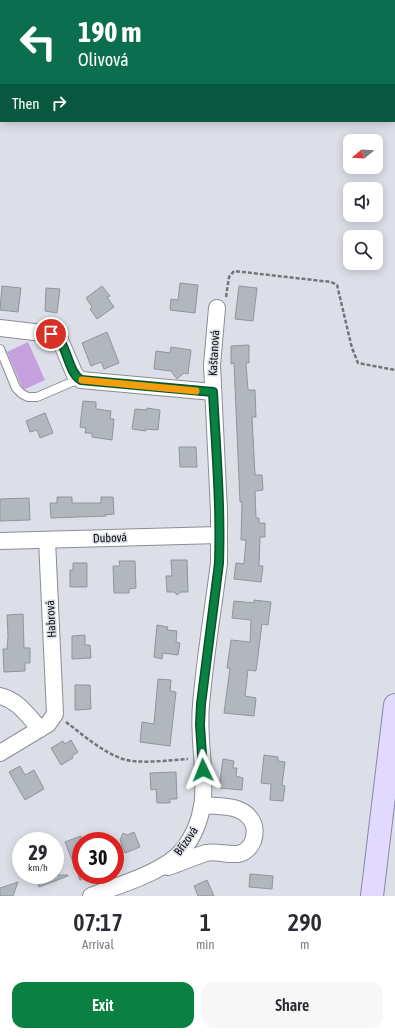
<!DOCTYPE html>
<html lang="en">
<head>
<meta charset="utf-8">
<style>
	body { margin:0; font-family:"Asap Condensed",sans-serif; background:#f7f7f7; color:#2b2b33; height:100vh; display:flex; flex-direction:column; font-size:15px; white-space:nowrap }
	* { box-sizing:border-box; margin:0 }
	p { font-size:13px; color:#7c7c81 }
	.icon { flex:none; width:22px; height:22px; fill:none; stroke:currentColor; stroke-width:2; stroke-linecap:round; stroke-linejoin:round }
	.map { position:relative; height:896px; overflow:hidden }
	.panel { display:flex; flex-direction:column; background:#fff; flex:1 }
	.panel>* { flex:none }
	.top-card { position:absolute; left:0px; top:0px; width:395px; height:122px; box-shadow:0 2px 10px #0003; background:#0b6e4f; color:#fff; overflow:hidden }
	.needle { width:26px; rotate:252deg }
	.fabs { position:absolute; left:343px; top:134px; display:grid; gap:8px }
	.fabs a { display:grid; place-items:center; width:40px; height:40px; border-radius:8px; background:#fff; box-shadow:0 2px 10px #0003; font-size:20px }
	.speed { position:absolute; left:12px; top:832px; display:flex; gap:8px; font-size:20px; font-weight:700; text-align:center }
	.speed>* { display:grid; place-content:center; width:52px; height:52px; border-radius:50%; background:#fff; box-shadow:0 2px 10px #0003; line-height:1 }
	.speed small { font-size:10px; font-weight:400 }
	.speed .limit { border:6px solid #d22; background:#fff; color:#111 }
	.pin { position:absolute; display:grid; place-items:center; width:34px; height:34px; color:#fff; margin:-17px; border:2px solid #fff; border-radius:50%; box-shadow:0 1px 4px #0007 }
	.me { position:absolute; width:44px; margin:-22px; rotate:358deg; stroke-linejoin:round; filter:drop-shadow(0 0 3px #0008) }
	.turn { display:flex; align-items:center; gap:14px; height:84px; padding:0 12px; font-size:18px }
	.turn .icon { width:52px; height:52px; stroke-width:2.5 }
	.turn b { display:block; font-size:28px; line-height:34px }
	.then { display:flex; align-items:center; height:38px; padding:0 12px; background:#0003; gap:8px; font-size:15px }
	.eta { display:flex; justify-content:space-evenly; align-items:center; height:68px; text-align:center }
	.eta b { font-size:24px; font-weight:600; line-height:28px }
	.button { display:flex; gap:8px; margin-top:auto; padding:8px 12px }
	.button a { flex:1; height:46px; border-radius:12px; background:#0b8043; color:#fff; font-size:16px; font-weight:600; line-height:46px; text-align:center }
	.button a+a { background:#f7f7f7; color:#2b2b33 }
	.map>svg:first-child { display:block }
	.green { fill:#c69fde }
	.building { fill:#b2b7be; stroke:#8f959b }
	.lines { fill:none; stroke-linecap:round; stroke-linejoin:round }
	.service-casing { stroke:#8b8d95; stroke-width:10 }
	.minor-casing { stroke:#8b8d95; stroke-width:18 }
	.primary-casing { stroke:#8b84ac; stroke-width:24 }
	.path { stroke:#73757a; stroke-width:2.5; stroke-dasharray:4 2; stroke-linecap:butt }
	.service { stroke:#fff; stroke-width:8 }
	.minor { stroke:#fff; stroke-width:16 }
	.primary { stroke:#e1dafe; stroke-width:22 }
	.route-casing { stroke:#07532c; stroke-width:10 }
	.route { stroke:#0b8043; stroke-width:7 }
	.slow { stroke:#f59e0b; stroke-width:7 }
	.labels { text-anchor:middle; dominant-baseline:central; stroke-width:3; stroke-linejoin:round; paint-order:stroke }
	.street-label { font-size:12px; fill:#111215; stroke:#dcdfe7 }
</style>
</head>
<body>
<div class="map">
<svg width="395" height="896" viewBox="0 0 395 896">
	<rect width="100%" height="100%" fill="#dcdfe7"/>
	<polygon class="green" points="28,342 45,380 23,390 7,352"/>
	<g class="building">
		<polygon points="180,283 198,285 195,313 170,310 171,299 178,300"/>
		<polygon points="2,286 21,288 18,312 0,310"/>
		<polygon points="102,286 110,296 107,297 114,307 97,319 90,309 92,307 86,298"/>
		<polygon points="239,286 257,288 253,321 235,319"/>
		<polygon points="46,288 60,289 57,313 45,311"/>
		<polygon points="107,332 119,363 104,369 101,362 91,366 82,343"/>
		<polygon points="249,345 249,363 246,363 248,390 255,390 256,417 252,417 255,475 262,475 263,490 255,491 256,518 259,518 259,523 265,523 265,537 260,537 259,566 263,566 261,582 234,579 236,563 244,564 246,540 241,540 242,502 240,502 234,363 231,364 231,346"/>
		<polygon points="171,347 191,350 188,374 184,373 177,379 171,371 154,369 156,351 170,353"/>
		<polygon points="83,401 96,402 96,409 111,411 110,419 114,419 112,440 92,437 92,433 85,433 86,428 80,427"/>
		<polygon points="147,408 160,410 158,430 146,429 146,431 132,429 135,409 147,410"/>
		<polygon points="45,413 53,433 40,438 37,430 30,432 26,421"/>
		<polygon points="179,447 196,447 197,467 180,467"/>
		<polygon points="57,497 72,497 72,503 101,503 101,497 113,497 114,514 105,515 106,516 51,518 50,503 57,503"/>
		<polygon points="29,498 30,520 0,521 0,499"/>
		<polygon points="171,560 187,560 188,592 181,592 177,595 174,592 167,592 166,576 172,576"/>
		<polygon points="119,561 135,561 136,588 129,589 129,593 114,593 113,566 120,566"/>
		<polygon points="73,563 87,563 87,587 70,587 70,570 73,570"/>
		<polygon points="254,600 271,602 268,625 262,624 256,671 248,670 245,696 256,698 254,716 224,713 230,668 227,668 231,640 250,642 251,620 232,618 234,601 254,603"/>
		<polygon points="23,614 24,648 30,648 30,663 25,663 25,671 4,672 3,649 7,649 8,636 7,615"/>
		<polygon points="157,625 168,627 167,630 177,631 176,642 180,643 178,655 163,653 162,659 154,657"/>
		<polygon points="85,635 85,645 90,645 91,658 72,659 72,636"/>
		<polygon points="158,679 171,680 170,691 176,692 170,746 140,742 142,722 154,724"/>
		<polygon points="75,685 90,685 91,709 75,710"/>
		<polygon points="71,740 78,752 72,756 73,758 61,765 51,748 63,741 65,744"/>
		<polygon points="264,755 278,757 278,761 285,762 282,785 285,786 283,801 270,800 271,784 261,783"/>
		<polygon points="223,759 234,761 233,768 237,768 236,776 243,778 242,790 219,788"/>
		<polygon points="20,766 25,775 34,770 44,789 25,800 9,772"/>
		<polygon points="176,772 177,799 170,799 170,803 157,803 156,789 151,790 150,773"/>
		<polygon points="134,832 140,847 125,853 120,840 123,833 127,835"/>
		<polygon points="81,836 81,880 80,880 65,842"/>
		<polygon points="250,874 273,876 272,889 249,887"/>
		<polygon points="34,875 68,875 68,876 39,887"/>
		<polygon points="207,880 214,896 198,896 194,886"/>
		<polygon points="18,882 13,896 0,896 0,888"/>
	</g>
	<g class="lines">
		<defs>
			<polyline id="service" points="0,349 16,388 22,394 28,397 37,397 79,379"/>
			<g id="minor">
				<polyline points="0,328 51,334 56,335 60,340 75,375 81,380 213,392"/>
				<polyline points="0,541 219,535"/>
				<path d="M 0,696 C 18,700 28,716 40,729"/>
				<polyline points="0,753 48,724 55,714 47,540"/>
				<path d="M 168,867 C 181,863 193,857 206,853 C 222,849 243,864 253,841 C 255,835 255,828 253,823 C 244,804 221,807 203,805"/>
				<path d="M 91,896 C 118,885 163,873 182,851 C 219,806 196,756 201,705 C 205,657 213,610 219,563 L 219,511 L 212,365 L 217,308"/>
			</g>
			<polyline id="primary" points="372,896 395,705"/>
		</defs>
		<use href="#service" class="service-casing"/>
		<use href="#minor" class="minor-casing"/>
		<use href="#primary" class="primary-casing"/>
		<g class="path">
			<polyline points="226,297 229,277 234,271 331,282 337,285 352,348 358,363 395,370"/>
			<path d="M 66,722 C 83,735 100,750 120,758 C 138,765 169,760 188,759"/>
		</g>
		<use href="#service" class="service"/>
		<use href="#minor" class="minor"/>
		<use href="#primary" class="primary"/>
	</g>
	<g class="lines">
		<defs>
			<path id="route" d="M 51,334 C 68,339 66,371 81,380 L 213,392 C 216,449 221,506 219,563 L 201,704 L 200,725 L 203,770"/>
		</defs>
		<use href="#route" class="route-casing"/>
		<use href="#route" class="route"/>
		<polyline class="slow" points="82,380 196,391"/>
	</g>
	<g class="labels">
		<g class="street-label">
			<text transform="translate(214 353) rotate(-87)">Kaštanová</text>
			<text transform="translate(110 538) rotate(-2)">Dubová</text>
			<text transform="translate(51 619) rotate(-93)">Habrová</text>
			<text transform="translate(186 841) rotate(-55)">Břízová</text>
		</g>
	</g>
</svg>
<div class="fabs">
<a><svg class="needle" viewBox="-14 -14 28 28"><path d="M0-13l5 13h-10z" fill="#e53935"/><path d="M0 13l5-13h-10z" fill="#7c7c81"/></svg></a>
<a><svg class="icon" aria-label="sound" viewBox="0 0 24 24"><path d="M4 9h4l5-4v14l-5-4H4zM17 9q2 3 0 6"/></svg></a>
<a><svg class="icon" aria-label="search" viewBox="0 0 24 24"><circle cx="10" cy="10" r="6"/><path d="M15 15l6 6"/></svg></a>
</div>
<div class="speed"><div>29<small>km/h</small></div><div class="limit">30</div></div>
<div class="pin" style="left:51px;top:334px;background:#d93025"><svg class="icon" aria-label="arrive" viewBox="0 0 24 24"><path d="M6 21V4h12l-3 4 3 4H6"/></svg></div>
<svg class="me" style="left:203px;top:770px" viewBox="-20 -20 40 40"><path d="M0-17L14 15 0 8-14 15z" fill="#0b8043" stroke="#fff" stroke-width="4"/></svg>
<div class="top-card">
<div class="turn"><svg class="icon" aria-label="left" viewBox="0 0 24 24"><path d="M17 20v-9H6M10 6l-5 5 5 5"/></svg><div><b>190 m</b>Olivová</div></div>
<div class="then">Then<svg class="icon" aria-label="right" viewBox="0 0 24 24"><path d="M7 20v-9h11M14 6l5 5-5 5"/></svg></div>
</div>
</div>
<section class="panel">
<div class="eta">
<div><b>07:17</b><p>Arrival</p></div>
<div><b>1</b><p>min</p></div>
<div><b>290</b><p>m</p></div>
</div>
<div class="button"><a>Exit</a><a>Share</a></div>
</section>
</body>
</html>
